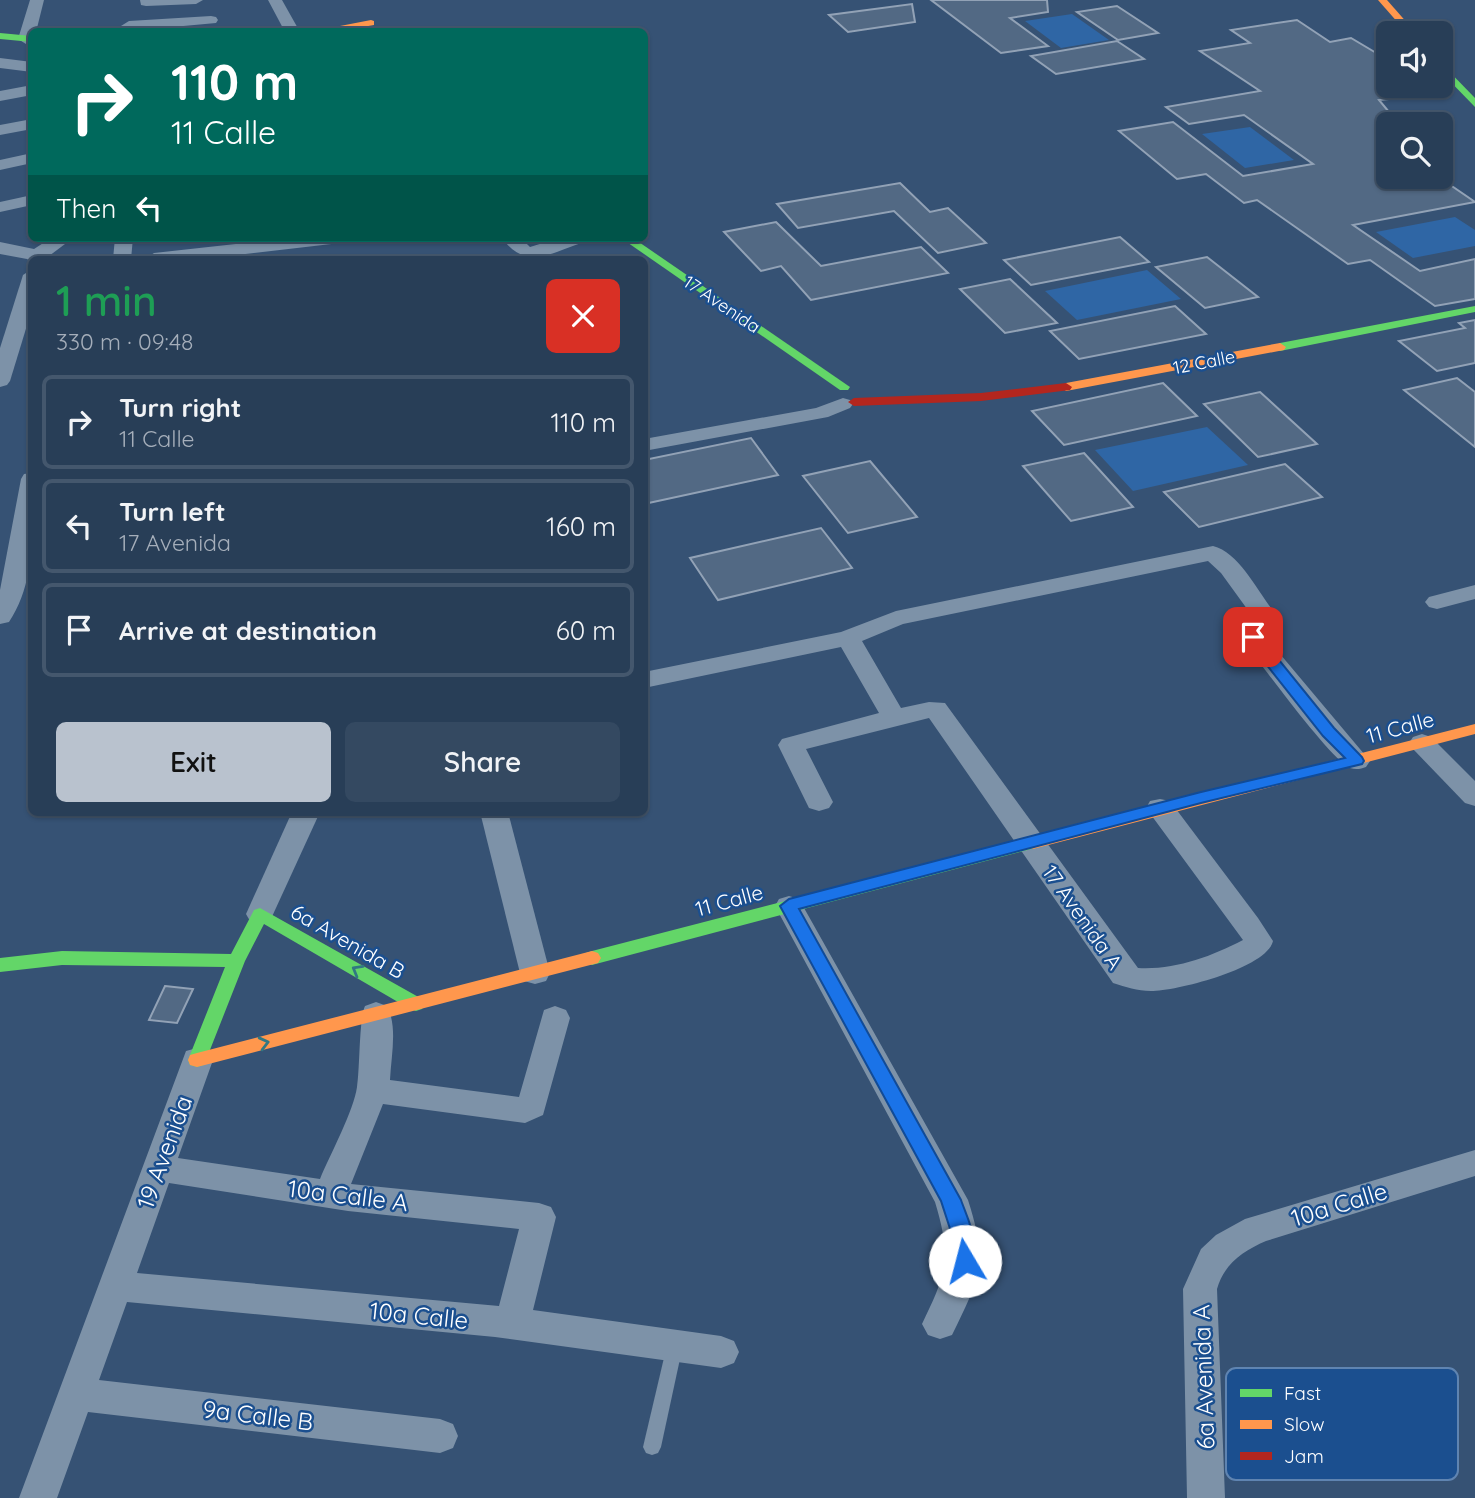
<!DOCTYPE html>
<html lang="en">
<head>
<meta charset="utf-8">
<style>
	body { margin:0; font-family:Quicksand,sans-serif; background:#344961; color:#f1f3f6; height:100vh; display:flex; flex-direction:column; font-size:26px; white-space:nowrap }
	* { box-sizing:border-box; margin:0 }
	p { font-size:23px; color:#a5aeba }
	.icon { flex:none; width:38px; height:38px; fill:none; stroke:currentColor; stroke-width:2; stroke-linecap:round; stroke-linejoin:round }
	.map { position:relative; flex:1; overflow:hidden }
	.panel { position:absolute; left:28px; top:256px; width:620px; height:560px; display:flex; flex-direction:column; background:#283e57; border-radius:10px; box-shadow:0 2px 5px #0004,0 0 0 2px #44576d }
	.panel>* { flex:none }
	.guide { position:absolute; left:28px; top:28px; width:620px; height:214px; border-radius:10px; box-shadow:0 2px 5px #0004,0 0 0 2px #44576d; background:#00695c; color:#fff; overflow:hidden }
	.tools { position:absolute; left:1376px; top:21px; display:grid; gap:14px }
	.tools a { display:grid; place-items:center; width:77px; height:77px; border-radius:10px; background:#283e57; box-shadow:0 2px 5px #0004,0 0 0 2px #44576d; font-size:35px }
	.pin { position:absolute; display:grid; place-items:center; width:60px; height:60px; color:#fff; margin:-30px; border-radius:14px; box-shadow:0 4px 10px #0006 }
	.me { position:absolute; width:77px; margin:-38px; rotate:352deg; stroke-linejoin:round; filter:drop-shadow(0 0 5px #0008) }
	.turn { display:flex; align-items:center; gap:24px; height:147px; padding:0 28px; font-size:32px }
	.turn .icon { width:91px; height:91px; stroke-width:2.5 }
	.turn b { display:block; font-size:49px; line-height:60px }
	.then { display:flex; align-items:center; height:66px; padding:0 28px; background:#0003; gap:14px; font-size:26px }
	.round { display:grid; place-items:center; flex:none; width:74px; height:74px; border-radius:10px; background:#344961 }
	.headline { display:flex; align-items:center; justify-content:space-between; height:119px; padding:0 28px }
	h1 { font-size:42px; font-weight:600; line-height:52px; color:#1e9e55 }
	.primary-button { display:flex; gap:14px; margin-top:auto; padding:14px 28px }
	.primary-button a { flex:1; height:80px; border-radius:10px; background:#b9c2ce; color:#111; font-size:28px; font-weight:600; line-height:80px; text-align:center }
	.primary-button a+a { background:#344961; color:#f1f3f6 }
	ul { padding:0; list-style:none }
	li { display:flex; align-items:center; gap:21px; height:94px; margin:0 14px 10px; padding:0 14px; border:4px solid #44576d; border-radius:10px }
	li div { flex:1 }
	li b { display:block; font-size:26px }
	li em { font-style:normal }
	.map>svg:first-child { display:block }
	.green { fill:#2f66a5 }
	.building { fill:#526984; stroke:#92a2b6; stroke-width:2 }
	.lines { fill:none; stroke-linecap:round; stroke-linejoin:round }
	.lane { fill:#7d92a8; fill-rule:evenodd }
	.street { fill:#7d92a8; fill-rule:evenodd }
	.fast { fill:#63d668; fill-rule:evenodd }
	.slow { fill:#ff974d; fill-rule:evenodd }
	.jam { fill:#b3261e; fill-rule:evenodd }
	.oneway { stroke:#317883 }
	.route { fill:#1a73e8; stroke:#114b97; stroke-width:2 }
	.labels { text-anchor:middle; dominant-baseline:central; stroke-width:5; stroke-linejoin:round; paint-order:stroke }
	.far-street-label { font-size:18px; fill:#fff; stroke:#1b4f8f }
	.street-label { font-size:21px; fill:#fff; stroke:#1b4f8f }
	.near-street-label { font-size:24px; fill:#fff; stroke:#1b4f8f }
	.key { fill:#1b4f8f; stroke:#5f84b1; stroke-width:2 }
	.key-label { font-size:19px; fill:#fff }
</style>
</head>
<body>
<div class="map">
<svg width="1475" height="1498" viewBox="0 0 1475 1498">
	<rect width="100%" height="100%" fill="#365274"/>
	<g class="green">
		<polygon points="1072,14 1109,40 1061,48 1025,21"/>
		<polygon points="1250,127 1294,160 1245,168 1202,134"/>
		<polygon points="1455,217 1475,230 1475,246 1413,258 1376,232"/>
		<polygon points="1147,270 1181,299 1077,320 1045,291"/>
		<polygon points="1207,427 1248,465 1133,491 1095,450"/>
	</g>
	<g class="building">
		<polygon points="931,0 1047,0 1048,12 1010,18 1048,46 1001,53"/>
		<polygon points="912,4 915,22 848,32 829,15"/>
		<polygon points="1117,6 1158,33 1118,40 1077,12"/>
		<polygon points="1297,20 1330,42 1351,38 1388,60 1388,99 1379,100 1399,124 1388,124 1388,177 1403,188 1443,180 1475,202 1353,225 1420,271 1475,259 1475,299 1435,306 1370,260 1348,264 1257,200 1244,203 1206,174 1177,179 1119,131 1173,122 1243,176 1313,164 1244,115 1189,124 1166,107 1260,91 1200,51 1250,43 1231,30"/>
		<polygon points="1117,41 1144,59 1056,74 1031,56"/>
		<polygon points="900,183 930,212 948,208 986,243 938,253 894,211 798,228 777,204"/>
		<polygon points="776,222 821,266 921,247 948,273 811,300 781,266 761,271 724,232"/>
		<polygon points="1120,237 1149,262 1031,285 1004,260"/>
		<polygon points="1207,257 1258,297 1205,308 1156,267"/>
		<polygon points="1010,279 1057,323 1005,333 960,289"/>
		<polygon points="1175,306 1206,334 1079,359 1050,331"/>
		<polygon points="1475,320 1475,363 1437,371 1399,341 1465,328 1459,323"/>
		<polygon points="1457,378 1475,392 1475,447 1404,390"/>
		<polygon points="1163,383 1197,416 1064,445 1032,411"/>
		<polygon points="1260,392 1317,444 1258,457 1204,404"/>
		<polygon points="751,438 778,475 644,504 644,460"/>
		<polygon points="1084,453 1133,507 1071,521 1023,466"/>
		<polygon points="870,461 917,517 848,533 803,476"/>
		<polygon points="1285,464 1322,497 1199,527 1164,492"/>
		<polygon points="821,528 852,568 718,600 690,558"/>
		<polygon points="165,986 193,989 177,1023 149,1020"/>
	</g>
	<g class="lines">
		<polygon class="lane" points="675,1338 681,1340 683,1345 661,1447 658,1453 652,1455 646,1453 643,1447 667,1345 669,1340"/>
		<g class="street">
			<polygon points="30,0 44,0 36,32 32,32 32,42 26,44 18,39"/>
			<polygon points="140,0 203,0 196,4 146,6 141,5"/>
			<polygon points="268,0 282,0 300,32 285,32"/>
			<polygon points="211,16 216,17 218,20 216,23 129,31 121,26 129,21"/>
			<polygon points="0,58 32,62 32,72 0,68"/>
			<polygon points="32,85 32,95 0,101 0,91"/>
			<polygon points="32,119 32,129 0,135 0,125"/>
			<polygon points="32,153 32,163 0,170 0,160"/>
			<polygon points="32,195 32,205 0,212 0,202"/>
			<polygon points="51,238 73,238 45,259 32,259 32,263 27,259 0,254 0,242 34,249"/>
			<polygon points="115,238 133,238 131,259 113,259"/>
			<polygon points="291,238 349,238 340,243 203,259 145,259 154,253"/>
			<path d="M 502,238 L 521,238 L 530,247 L 559,238 L 588,238 L 585,242 C 551,252 527,272 502,238 Z"/>
			<polygon points="32,269 32,309 10,381 7,385 0,387 0,348 23,275"/>
			<polygon points="843,398 850,400 853,404 850,408 828,417 644,451 644,439 816,408"/>
			<path d="M 32,473 C 32,522 38,579 9,622 L 0,624 L 0,590 L 21,479 L 24,474 Z"/>
			<path d="M 1213,546 C 1238,552 1256,588 1271,608 L 1274,613 L 1265,636 L 1370,761 L 1366,767 C 1361,769 1356,770 1350,768 C 1330,759 1262,665 1244,642 L 1241,637 L 1250,613 L 1221,573 L 1208,561 L 903,624 L 862,641 L 901,708 L 929,702 L 945,703 L 1138,968 C 1175,970 1210,957 1243,940 L 1146,808 L 1150,801 L 1160,799 L 1170,801 L 1258,918 L 1273,941 C 1267,968 1177,991 1151,991 C 1137,991 1126,987 1113,983 L 929,718 L 806,749 L 833,802 L 829,808 L 819,811 L 809,808 L 778,745 L 782,739 L 879,713 L 841,647 L 644,688 L 644,672 L 841,632 L 896,611 Z"/>
			<polygon points="1475,585 1475,599 1437,609 1429,607 1425,602 1429,597"/>
			<polygon points="1422,734 1431,737 1475,781 1475,806 1465,803 1413,749 1409,743 1413,737"/>
			<polygon points="292,812 320,812 270,921 260,924 250,921 246,914"/>
			<polygon points="480,812 508,812 550,973 546,981 535,984 524,981 520,973"/>
			<path d="M 789,896 L 799,899 L 968,1200 C 988,1262 980,1278 952,1335 L 940,1339 L 928,1335 L 922,1324 C 947,1272 952,1259 935,1202 L 775,906 L 779,899 Z"/>
			<path d="M 376,1002 L 387,1006 C 398,1027 391,1056 390,1080 L 519,1097 L 544,1010 L 555,1006 L 566,1010 L 570,1018 L 543,1115 L 525,1123 L 383,1104 L 351,1184 L 539,1203 L 551,1207 L 556,1217 L 533,1310 L 721,1336 L 734,1341 L 739,1352 L 734,1363 L 721,1368 L 495,1337 L 127,1302 L 99,1380 L 440,1419 L 453,1424 L 458,1436 L 453,1448 L 440,1453 L 88,1412 L 57,1498 L 19,1498 L 186,1051 L 197,1048 L 208,1051 L 213,1060 L 178,1158 L 320,1179 C 330,1155 354,1110 357,1087 C 360,1068 359,1018 365,1006 ZM 169,1183 L 348,1211 L 519,1229 L 499,1306 L 137,1273 Z"/>
			<path d="M 1475,1150 L 1475,1176 L 1266,1241 C 1243,1251 1224,1264 1217,1289 L 1225,1498 L 1187,1498 L 1183,1289 L 1201,1249 L 1216,1235 L 1245,1219 Z"/>
		</g>
		<g class="fast">
			<polygon points="0,33 32,36 32,42 0,39"/>
			<polygon points="1440,62 1475,98 1475,107 1440,71"/>
			<polygon points="621,238 633,238 850,387 848,390 840,390"/>
			<polygon points="1475,306 1475,312 1280,351 1274,347 1280,343"/>
			<polygon points="1033,837 1041,843 1039,847 592,965 586,963 583,958 586,953 592,951"/>
			<polygon points="260,908 422,999 425,1004 422,1009 416,1011 410,1009 264,924 245,961 206,1060 204,1065 197,1067 190,1065 188,1060 225,967 62,965 0,972 0,958 62,951 231,954 254,910"/>
		</g>
		<g class="slow">
			<polygon points="1378,0 1387,0 1416,33 1407,33"/>
			<polygon points="371,20 374,21 374,25 334,32 309,32"/>
			<polygon points="1280,343 1286,347 1284,350 1066,391 1060,387 1066,383"/>
			<polygon points="1475,724 1475,734 1033,849 1025,843 1033,837"/>
			<polygon points="592,951 598,953 601,958 598,963 197,1067 190,1065 188,1060 190,1055 197,1053"/>
		</g>
		<polygon class="jam" points="1066,383 1072,387 1070,390 981,401 854,406 848,402 854,398 981,393"/>
	</g>
	<defs><path id="oneway-chevron" d="M-2-3.5L2.5 0L-2 3.5" fill="none" stroke-width="1.6" stroke-linecap="round" stroke-linejoin="round" transform="scale(1.75)"/></defs>
	<g class="oneway">
		<use href="#oneway-chevron" transform="translate(357 970) rotate(-150)"/>
		<use href="#oneway-chevron" transform="translate(264 1043) rotate(-14)"/>
	</g>
	<path class="route" d="M 1253,632 L 1258,634 L 1334,728 L 1362,757 L 1364,761 L 1362,764 L 1201,803 L 799,909 L 961,1200 C 968,1220 982,1247 972,1267 L 965,1270 L 957,1267 L 954,1261 L 954,1241 L 941,1201 L 780,906 L 789,899 L 1201,792 L 1345,758 L 1323,736 L 1247,640 L 1245,637 L 1247,634 Z"/>
	<g class="labels">
		<g class="far-street-label">
			<text transform="translate(722 304) rotate(34)">17 Avenida</text>
			<text transform="translate(1204 362) rotate(-11)">12 Calle</text>
		</g>
		<g class="street-label">
			<text transform="translate(1400 727) rotate(-15)">11 Calle</text>
			<text transform="translate(729 900) rotate(-15)">11 Calle</text>
			<text transform="translate(1083 917) rotate(55)">17 Avenida A</text>
			<text transform="translate(348 941) rotate(30)">6a Avenida B</text>
		</g>
		<g class="near-street-label">
			<text transform="translate(164 1152) rotate(-70)">19 Avenida</text>
			<text transform="translate(348 1195) rotate(7)">10a Calle A</text>
			<text transform="translate(1339 1204) rotate(-17)">10a Calle</text>
			<text transform="translate(419 1315) rotate(6)">10a Calle</text>
			<text transform="translate(1203 1377) rotate(-92)">6a Avenida A</text>
			<text transform="translate(258 1415) rotate(7)">9a Calle B</text>
		</g>
	</g>
	<rect x="1226" y="1368" width="232" height="112" rx="10" class="key"/>
	<rect x="1240" y="1389" width="32" height="8" fill="#63d668"/>
	<rect x="1240" y="1420" width="32" height="9" fill="#ff974d"/>
	<rect x="1240" y="1452" width="32" height="8" fill="#b3261e"/>
	<g class="key-label">
		<text x="1284" y="1400">Fast</text>
		<text x="1284" y="1431">Slow</text>
		<text x="1284" y="1463">Jam</text>
	</g>
</svg>
<div class="tools">
<a><svg class="icon" aria-label="sound" viewBox="0 0 24 24"><path d="M4 9h4l5-4v14l-5-4H4zM17 9q2 3 0 6"/></svg></a>
<a><svg class="icon" aria-label="search" viewBox="0 0 24 24"><circle cx="10" cy="10" r="6"/><path d="M15 15l6 6"/></svg></a>
</div>
<div class="pin" style="left:1253px;top:637px;background:#d93025"><svg class="icon" aria-label="arrive" viewBox="0 0 24 24"><path d="M6 21V4h12l-3 4 3 4H6"/></svg></div>
<svg class="me" style="left:965px;top:1261px" viewBox="-20 -20 40 40"><circle r="19" fill="#fff"/><path d="M0-13L10 11 0 6-10 11z" fill="#1a73e8"/></svg>
<div class="guide">
<div class="turn"><svg class="icon" aria-label="right" viewBox="0 0 24 24"><path d="M7 20v-9h11M14 6l5 5-5 5"/></svg><div><b>110 m</b>11 Calle</div></div>
<div class="then">Then<svg class="icon" aria-label="left" viewBox="0 0 24 24"><path d="M17 20v-9H6M10 6l-5 5 5 5"/></svg></div>
</div>
<section class="panel">
<div class="headline"><div><h1>1 min</h1><p>330 m · 09:48</p></div><a class="round" style="background:#d93025;color:#fff"><svg class="icon" aria-label="close" viewBox="0 0 24 24"><path d="M6 6l12 12M18 6L6 18"/></svg></a></div>
<ul>
<li><svg class="icon" aria-label="right" viewBox="0 0 24 24"><path d="M7 20v-9h11M14 6l5 5-5 5"/></svg><div><b>Turn right</b><p>11 Calle</p></div><em>110 m</em></li>
<li><svg class="icon" aria-label="left" viewBox="0 0 24 24"><path d="M17 20v-9H6M10 6l-5 5 5 5"/></svg><div><b>Turn left</b><p>17 Avenida</p></div><em>160 m</em></li>
<li><svg class="icon" aria-label="arrive" viewBox="0 0 24 24"><path d="M6 21V4h12l-3 4 3 4H6"/></svg><div><b>Arrive at destination</b></div><em>60 m</em></li>
</ul>
<div class="primary-button"><a>Exit</a><a>Share</a></div>
</section>
</div>
</body>
</html>
